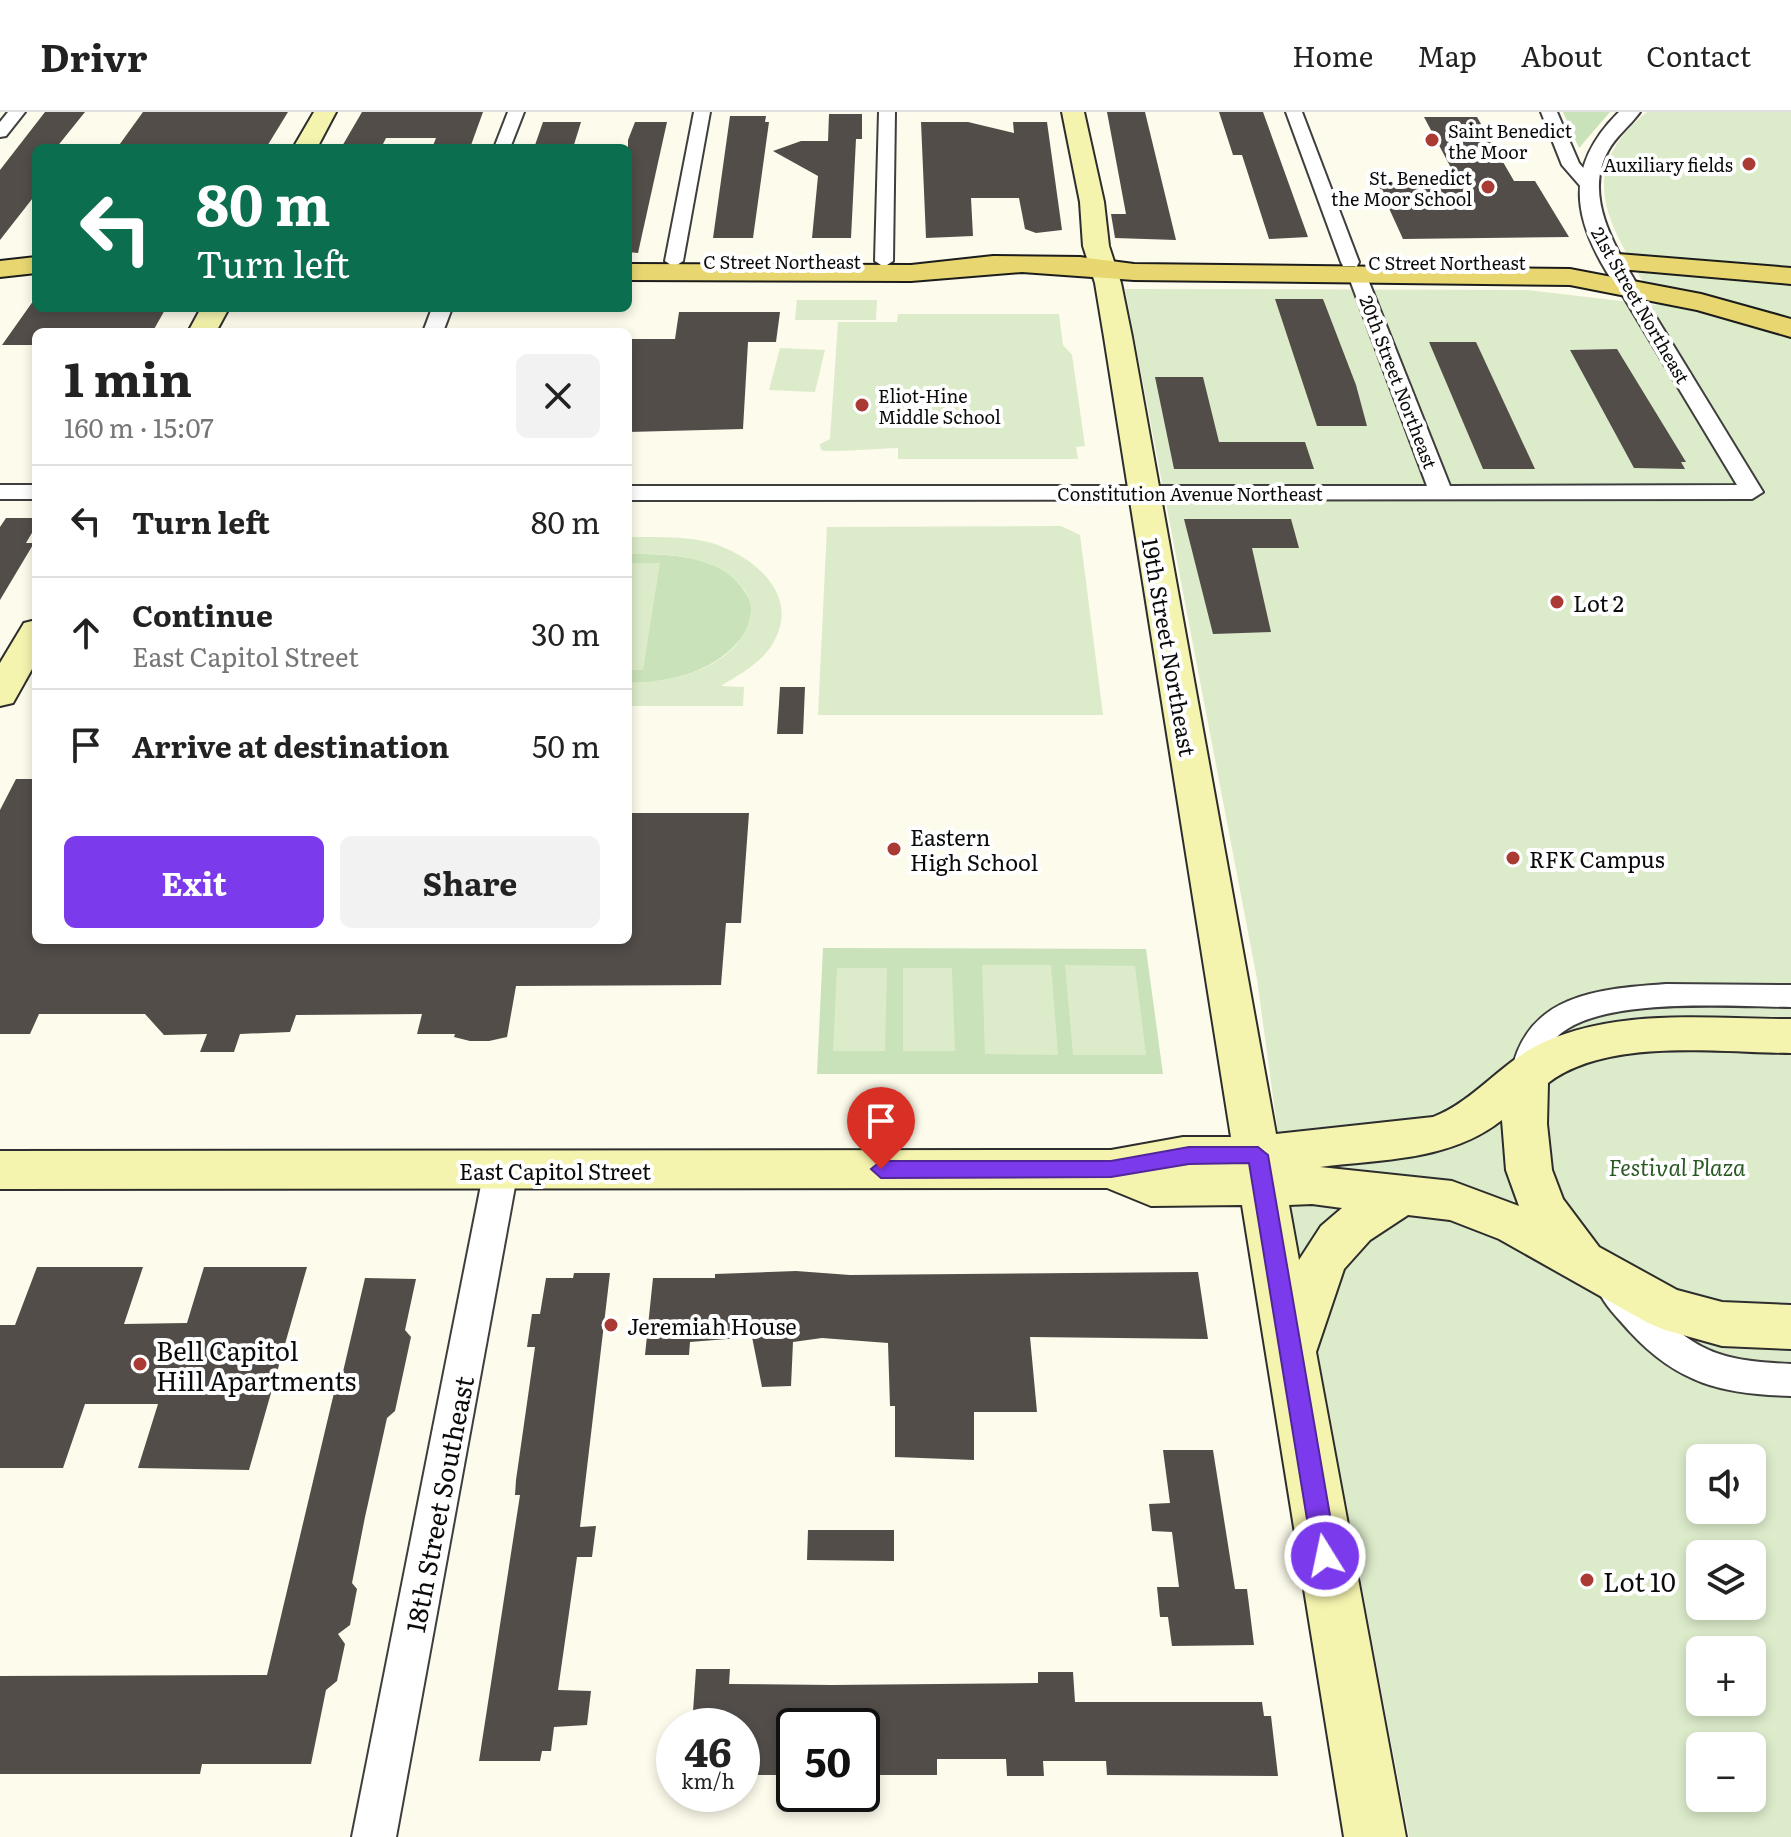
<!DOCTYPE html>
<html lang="en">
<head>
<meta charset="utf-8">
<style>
	body { margin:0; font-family:Literata,serif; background:#f2f2f2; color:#222; height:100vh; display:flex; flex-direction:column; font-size:30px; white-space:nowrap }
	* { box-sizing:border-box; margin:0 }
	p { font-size:26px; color:#767676 }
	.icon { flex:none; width:44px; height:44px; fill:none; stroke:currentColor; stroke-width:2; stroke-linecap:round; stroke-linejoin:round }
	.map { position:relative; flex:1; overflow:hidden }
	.sheet { position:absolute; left:32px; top:216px; width:600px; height:616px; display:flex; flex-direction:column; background:#fff; border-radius:12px; box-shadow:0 4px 12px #0003 }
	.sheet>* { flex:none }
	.top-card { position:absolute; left:32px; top:32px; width:600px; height:168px; border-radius:12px; box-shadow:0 4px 12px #0003; background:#0b6e4f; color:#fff; overflow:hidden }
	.buttons { position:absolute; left:1686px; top:1332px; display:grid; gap:16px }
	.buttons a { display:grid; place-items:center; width:80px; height:80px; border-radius:12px; background:#fff; box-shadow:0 4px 12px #0003; font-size:40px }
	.speed { position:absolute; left:656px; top:1596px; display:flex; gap:16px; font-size:40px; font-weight:700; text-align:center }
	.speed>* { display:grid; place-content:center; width:104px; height:104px; border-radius:50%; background:#fff; box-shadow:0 4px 12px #0003; line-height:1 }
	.speed small { font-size:20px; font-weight:400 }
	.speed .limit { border:4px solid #111; border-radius:12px; background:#fff; color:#111 }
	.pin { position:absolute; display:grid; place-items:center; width:68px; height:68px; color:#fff; margin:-82px -34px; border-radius:50% 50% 50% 0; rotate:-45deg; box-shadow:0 0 8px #0007 }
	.pin .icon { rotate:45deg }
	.me { position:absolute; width:88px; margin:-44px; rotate:350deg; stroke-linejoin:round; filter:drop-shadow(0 0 6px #0008) }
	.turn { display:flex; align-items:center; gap:28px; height:168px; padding:0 32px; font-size:36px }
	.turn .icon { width:104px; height:104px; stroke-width:2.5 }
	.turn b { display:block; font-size:56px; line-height:68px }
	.round { display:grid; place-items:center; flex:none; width:84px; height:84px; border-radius:12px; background:#f2f2f2 }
	.overview { display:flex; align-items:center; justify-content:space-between; height:136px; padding:0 32px }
	h1 { font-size:48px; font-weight:700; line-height:60px }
	.cta { display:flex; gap:16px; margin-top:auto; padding:16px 32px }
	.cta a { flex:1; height:92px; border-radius:12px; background:#7c3aed; color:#fff; font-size:32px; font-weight:700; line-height:92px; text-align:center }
	.cta a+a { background:#f2f2f2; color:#222 }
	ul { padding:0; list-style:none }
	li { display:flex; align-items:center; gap:24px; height:112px; padding:0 32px; border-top:2px solid #e0e0e0 }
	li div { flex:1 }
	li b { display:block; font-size:30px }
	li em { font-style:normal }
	header { display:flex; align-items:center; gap:48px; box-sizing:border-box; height:112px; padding:0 40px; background:#fff; border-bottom:2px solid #e0e0e0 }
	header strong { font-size:38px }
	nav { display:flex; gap:44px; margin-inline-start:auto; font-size:28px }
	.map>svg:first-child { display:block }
	.green { fill:#cae2b9 }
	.pitch { fill:#dcebca; fill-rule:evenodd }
	.building { fill:#524d49 }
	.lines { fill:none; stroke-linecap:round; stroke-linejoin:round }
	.minor-casing { stroke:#3e3e3e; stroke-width:4 }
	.tertiary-casing { stroke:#3e3e3e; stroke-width:4 }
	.secondary-casing { stroke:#2d2d2d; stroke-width:4 }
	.primary-casing { stroke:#1c1c1c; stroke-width:4 }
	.minor { fill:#fff; fill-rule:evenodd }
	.tertiary { fill:#fff; fill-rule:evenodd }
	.secondary { fill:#f5f4ae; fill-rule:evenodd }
	.primary { fill:#e8d770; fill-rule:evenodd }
	.route { fill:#7c3aed; stroke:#51269a; stroke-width:2 }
	.poi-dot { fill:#a93a34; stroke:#fff; stroke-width:3 }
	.labels { text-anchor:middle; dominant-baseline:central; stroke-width:8; stroke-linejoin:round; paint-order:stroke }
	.far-poi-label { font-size:18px; fill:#0b0b0b; stroke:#fff; text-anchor:start }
	.far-street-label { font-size:18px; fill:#0b0b0b; stroke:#fff }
	.poi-label { font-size:22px; fill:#0b0b0b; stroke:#fff; text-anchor:start }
	.street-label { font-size:22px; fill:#0b0b0b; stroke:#fff }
	.park-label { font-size:22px; font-style:italic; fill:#2a5a24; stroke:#fff }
	.near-poi-label { font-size:26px; fill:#0b0b0b; stroke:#fff; text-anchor:start }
	.near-street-label { font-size:26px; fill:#0b0b0b; stroke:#fff }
</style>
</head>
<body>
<header>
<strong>Drivr</strong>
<nav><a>Home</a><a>Map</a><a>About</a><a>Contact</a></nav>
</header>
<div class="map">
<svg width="1791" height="1725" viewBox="0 0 1791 1725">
	<rect width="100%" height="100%" fill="#fdfbeb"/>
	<g class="green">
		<polygon points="1563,0 1610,0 1579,36"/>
		<path d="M 628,442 C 659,442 691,442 719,456 C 733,463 742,474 749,487 C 754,498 750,513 744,522 C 719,559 670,571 628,571 Z"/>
		<polygon points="823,836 1146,837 1163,962 817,962"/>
	</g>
	<g class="pitch">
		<path d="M 1647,0 L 1791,0 L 1791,1725 L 1409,1725 L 1283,1058 L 1257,867 L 1125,177 L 1527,178 L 1656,193 C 1619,124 1565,66 1647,0 ZM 1700,1346 L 1752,1346 L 1752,1398 L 1700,1398 ZM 1700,1442 L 1752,1442 L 1752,1494 L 1700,1494 ZM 1700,1538 L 1752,1538 L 1752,1590 L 1700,1590 ZM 1700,1634 L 1752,1634 L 1752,1686 L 1700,1686 Z"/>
		<polygon points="797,188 877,188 876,208 795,208"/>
		<path d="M 898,202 L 1059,202 L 1063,233 L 1072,243 L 1085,334 L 1076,335 L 1078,347 L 898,347 L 898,336 C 883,336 827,341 821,338 L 820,332 L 830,327 L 838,210 L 897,210 Z"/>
		<polygon points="780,236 825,238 815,280 769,278"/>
		<polygon points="1061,414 1080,423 1103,603 818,603 827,415"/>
		<path d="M 628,425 C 655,425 682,424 708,430 C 752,442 802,482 773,531 C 762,551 740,562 721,574 L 744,575 L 743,594 L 628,594 L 628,571 C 674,571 745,554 751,499 C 752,481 734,464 719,456 C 691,442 659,442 628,442 Z"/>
		<polygon points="628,451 660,451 643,558 628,558"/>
		<polygon points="982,853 1051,853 1058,943 985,942"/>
		<polygon points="1065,853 1135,854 1146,943 1073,943"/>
		<polygon points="837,856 887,856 885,939 833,939"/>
		<polygon points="903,856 952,856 955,939 903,939"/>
	</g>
	<g class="building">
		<polygon points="45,0 85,0 56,36 36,36 36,82 0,128 0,58"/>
		<polygon points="143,0 288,0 266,36 182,33 180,36 117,36"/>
		<polygon points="362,0 483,0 470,36 432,36 436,26 386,26 381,36 341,36"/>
		<polygon points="1107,0 1145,0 1176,128 1115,126 1111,102 1126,102"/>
		<polygon points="1219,0 1263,0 1308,125 1269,127 1242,43 1233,43"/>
		<polygon points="829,2 862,2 862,27 856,27 851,126 812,126 818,64 773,39 801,29 828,29"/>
		<polygon points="730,4 766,4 765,10 769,10 753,126 713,126"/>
		<polygon points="1424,5 1477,5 1514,69 1535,69 1569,125 1403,127 1377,70 1458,69"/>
		<polygon points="543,10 581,10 573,36 534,36"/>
		<polygon points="635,10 667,10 638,141 628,140 628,28"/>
		<polygon points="921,10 968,10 1014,21 1013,10 1047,10 1062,118 1036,121 1025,117 1019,86 971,86 973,124 926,126"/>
		<polygon points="36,185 36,196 166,196 153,219 36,219 36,233 2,233"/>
		<polygon points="1275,187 1323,187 1356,273 1367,314 1317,314"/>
		<polygon points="679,200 780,200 776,230 748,230 743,317 628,320 628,227 675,227"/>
		<polygon points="1429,230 1476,230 1535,357 1483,357"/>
		<polygon points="1617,237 1686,350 1681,350 1685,357 1634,356 1570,238"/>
		<polygon points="1155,265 1203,265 1219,330 1305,330 1314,357 1174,357"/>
		<polygon points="6,406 36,406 36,414 26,431 34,431 0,488 0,415"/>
		<polygon points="1184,407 1291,407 1299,436 1252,436 1271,520 1213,522"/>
		<polygon points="780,575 805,575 803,622 777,622"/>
		<polygon points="16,667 36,667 36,828 628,828 628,701 749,701 741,811 726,811 721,873 516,874 507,925 489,929 470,929 454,925 455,922 417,922 422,902 296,903 290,920 240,922 234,940 200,940 207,922 164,923 145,902 39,902 30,922 0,922 0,698"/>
		<polygon points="37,1155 143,1155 124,1212 187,1211 204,1155 307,1155 249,1358 138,1356 158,1292 85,1292 63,1356 0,1356 0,1213 15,1213"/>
		<polygon points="796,1159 850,1163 1198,1160 1208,1227 1030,1225 1037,1300 974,1300 974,1348 895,1345 895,1294 890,1294 888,1231 822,1226 793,1230 791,1274 762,1275 752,1225 690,1230 689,1243 645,1243 653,1166 715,1166 715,1162"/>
		<polygon points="574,1161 610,1161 580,1415 596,1414 592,1445 577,1445 558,1578 591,1579 587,1613 554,1615 551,1639 542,1639 540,1649 479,1649 520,1383 515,1383 516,1368 535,1235 527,1235 532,1202 540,1202 546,1166 573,1166"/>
		<polygon points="365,1166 416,1167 405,1218 411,1225 395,1299 387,1306 365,1405 352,1471 357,1477 350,1513 338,1522 345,1532 337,1569 326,1578 311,1652 202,1652 200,1662 0,1662 0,1564 267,1563 338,1264 342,1264"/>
		<polygon points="1163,1338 1213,1338 1235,1477 1247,1477 1254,1533 1172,1534 1168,1505 1160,1505 1157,1475 1179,1475 1172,1420 1152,1419 1149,1392 1170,1391"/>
		<polygon points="808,1418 894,1418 894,1449 807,1448"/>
		<polygon points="696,1557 730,1557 729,1572 832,1573 1038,1571 1038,1560 1073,1560 1075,1590 1262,1590 1264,1604 1271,1604 1278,1664 1107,1663 1106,1649 1043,1649 1044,1664 1007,1664 1006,1647 937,1647 937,1663 862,1663 862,1614 794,1614 794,1663 742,1663 742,1614 692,1614"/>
	</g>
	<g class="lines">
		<defs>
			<g id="minor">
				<polygon points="8,0 25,0 6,24 0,25 0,10"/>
				<polygon points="508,0 524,0 510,36 494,36"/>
				<polygon points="694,0 710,0 683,149 674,155 665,149"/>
				<polygon points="879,0 895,0 893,149 884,155 875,149"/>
				<polygon points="1286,0 1302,0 1359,150 1357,154 1343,154 1341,150"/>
				<polygon points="1541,0 1557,0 1579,51 1597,72 1594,76 1582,76 1562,53"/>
				<polygon points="1356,154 1365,160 1450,374 1737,373 1617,174 1627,168 1637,174 1763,380 1752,387 628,388 628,374 1427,374 1347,160"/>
				<polygon points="432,196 452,196 443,220 423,220"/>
				<rect x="0" y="373" width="36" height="14"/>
				<path d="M 1666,872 L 1791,873 L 1791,895 C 1735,895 1597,883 1556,926 C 1545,938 1546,956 1538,971 L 1527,974 L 1516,971 L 1511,962 C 1526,882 1598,877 1666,872 Z"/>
				<polygon points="501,1044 513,1048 518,1058 396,1725 352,1725 484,1058 489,1048"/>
				<path d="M 1614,1161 C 1632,1167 1642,1184 1656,1198 C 1699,1244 1730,1249 1791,1252 L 1791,1284 C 1723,1282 1678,1272 1630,1220 C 1618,1206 1604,1193 1597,1176 L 1602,1165 Z"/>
			</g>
			<path id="tertiary" d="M 1619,0 L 1640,0 C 1630,14 1616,24 1608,39 C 1583,84 1615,135 1638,174 L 1627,181 L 1619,179 C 1575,115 1559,59 1619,0 Z"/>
			<g id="secondary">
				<polygon points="314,0 336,0 317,36 293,36"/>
				<path d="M 1062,0 L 1084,0 L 1104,90 L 1109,134 L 1121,171 L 1132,225 L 1276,1022 L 1433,1005 C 1469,991 1495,959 1527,939 C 1605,894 1705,907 1791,907 L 1791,941 C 1719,941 1608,925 1548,971 L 1547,1012 L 1552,1058 L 1563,1087 L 1599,1135 L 1677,1178 L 1722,1190 L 1791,1193 L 1791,1237 L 1722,1234 L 1665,1218 L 1648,1211 L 1499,1127 L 1450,1108 L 1408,1103 L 1370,1128 L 1344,1157 L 1316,1240 L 1406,1725 L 1344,1725 L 1242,1093 L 1151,1094 L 1107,1076 L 0,1077 L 0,1039 L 1111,1038 L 1183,1025 L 1231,1025 L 1104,225 L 1095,171 L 1083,134 L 1080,90 ZM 1502,1008 L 1506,1058 L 1519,1094 L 1452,1069 L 1320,1055 C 1383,1047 1450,1049 1502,1008 ZM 1312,1092 L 1342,1096 L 1321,1114 L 1299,1148 L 1289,1093 Z"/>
				<polygon points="201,196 229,196 216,220 188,220"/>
				<polygon points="36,508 36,550 13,591 0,594 0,551 24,511"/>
			</g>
			<g id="primary">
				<polygon points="1618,142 1791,156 1791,172 1608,156 1604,150 1608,144"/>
				<polygon points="993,144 1080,145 1134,152 1570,157 1701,182 1791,207 1791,225 1697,198 1570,173 1134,168 1022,160 911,169 628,168 628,152 911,153"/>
				<polygon points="36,145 36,161 0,165 0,149"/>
			</g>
		</defs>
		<use href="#minor" class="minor-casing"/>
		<use href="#tertiary" class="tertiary-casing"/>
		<use href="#secondary" class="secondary-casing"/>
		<use href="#primary" class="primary-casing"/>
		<use href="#minor" class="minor"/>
		<use href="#tertiary" class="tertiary"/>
		<use href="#secondary" class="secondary"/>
		<use href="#primary" class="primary"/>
	</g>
	<polygon class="route" points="1189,1035 1258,1035 1268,1043 1337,1444 1334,1452 1325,1455 1317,1452 1313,1444 1249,1051 1189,1052 1111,1065 881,1066 871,1057 881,1049 1111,1049"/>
	<g class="poi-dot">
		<circle cx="1432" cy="28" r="8"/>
		<circle cx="1749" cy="52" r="8"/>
		<circle cx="1488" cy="75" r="8"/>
		<circle cx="862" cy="293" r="8"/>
		<circle cx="1557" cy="490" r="8"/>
		<circle cx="894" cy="737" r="8"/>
		<circle cx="1513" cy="746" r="8"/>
		<circle cx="611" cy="1213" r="8"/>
		<circle cx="140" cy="1252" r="8"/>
		<circle cx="1587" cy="1468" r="8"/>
	</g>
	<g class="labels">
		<g class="far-poi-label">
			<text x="1448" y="18">Saint Benedict<tspan x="1448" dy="21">the Moor</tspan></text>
			<text x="1733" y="52" text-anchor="end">Auxiliary fields</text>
			<text x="1472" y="65" text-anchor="end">St. Benedict<tspan x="1472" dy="21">the Moor School</tspan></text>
			<text x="878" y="283">Eliot-Hine<tspan x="878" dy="21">Middle School</tspan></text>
		</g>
		<g class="far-street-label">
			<text x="782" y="149">C Street Northeast</text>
			<text x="1447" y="150">C Street Northeast</text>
			<text transform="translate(1641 193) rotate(60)">21st Street Northeast</text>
			<text transform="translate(1399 270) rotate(69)">20th Street Northeast</text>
			<text x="1190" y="381">Constitution Avenue Northeast</text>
		</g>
		<g class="poi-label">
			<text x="1573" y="490">Lot 2</text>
			<text x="910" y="724">Eastern<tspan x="910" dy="25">High School</tspan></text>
			<text x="1529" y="746">RFK Campus</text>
			<text x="627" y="1213">Jeremiah House</text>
		</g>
		<g class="street-label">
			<text transform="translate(1170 535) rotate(80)">19th Street Northeast</text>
			<text x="555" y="1058">East Capitol Street</text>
		</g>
		<g class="park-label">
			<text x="1677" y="1054">Festival Plaza</text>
		</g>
		<g class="near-poi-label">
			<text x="156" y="1237">Bell Capitol<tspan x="156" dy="30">Hill Apartments</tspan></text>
			<text x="1603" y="1468">Lot 10</text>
		</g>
		<g class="near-street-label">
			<text transform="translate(438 1392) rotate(-79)">18th Street Southeast</text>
		</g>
	</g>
</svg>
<div class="buttons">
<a><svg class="icon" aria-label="sound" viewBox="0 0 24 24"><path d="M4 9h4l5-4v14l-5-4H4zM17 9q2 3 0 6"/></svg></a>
<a><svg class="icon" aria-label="layers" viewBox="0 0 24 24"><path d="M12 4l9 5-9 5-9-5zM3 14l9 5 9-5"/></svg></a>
<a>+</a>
<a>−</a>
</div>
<div class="speed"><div>46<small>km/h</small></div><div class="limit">50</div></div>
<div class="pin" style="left:881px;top:1057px;background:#d93025"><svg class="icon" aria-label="arrive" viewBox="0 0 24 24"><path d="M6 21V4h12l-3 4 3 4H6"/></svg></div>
<svg class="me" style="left:1325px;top:1444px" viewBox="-20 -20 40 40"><circle r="17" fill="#7c3aed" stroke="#fff" stroke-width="3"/><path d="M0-11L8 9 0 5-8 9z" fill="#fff"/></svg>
<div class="top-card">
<div class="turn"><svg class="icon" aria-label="left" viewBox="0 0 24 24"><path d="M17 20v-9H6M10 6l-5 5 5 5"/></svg><div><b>80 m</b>Turn left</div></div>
</div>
<section class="sheet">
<div class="overview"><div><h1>1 min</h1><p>160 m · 15:07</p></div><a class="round"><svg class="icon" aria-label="close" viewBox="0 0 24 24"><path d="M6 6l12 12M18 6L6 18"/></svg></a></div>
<ul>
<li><svg class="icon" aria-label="left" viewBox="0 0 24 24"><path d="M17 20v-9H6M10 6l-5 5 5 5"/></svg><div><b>Turn left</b></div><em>80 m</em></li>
<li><svg class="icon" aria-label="ahead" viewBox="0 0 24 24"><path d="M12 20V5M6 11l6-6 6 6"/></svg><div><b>Continue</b><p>East Capitol Street</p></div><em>30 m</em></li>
<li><svg class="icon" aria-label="arrive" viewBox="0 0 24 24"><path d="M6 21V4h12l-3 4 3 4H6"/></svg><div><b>Arrive at destination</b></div><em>50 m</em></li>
</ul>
<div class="cta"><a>Exit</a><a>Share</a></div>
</section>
</div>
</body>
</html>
